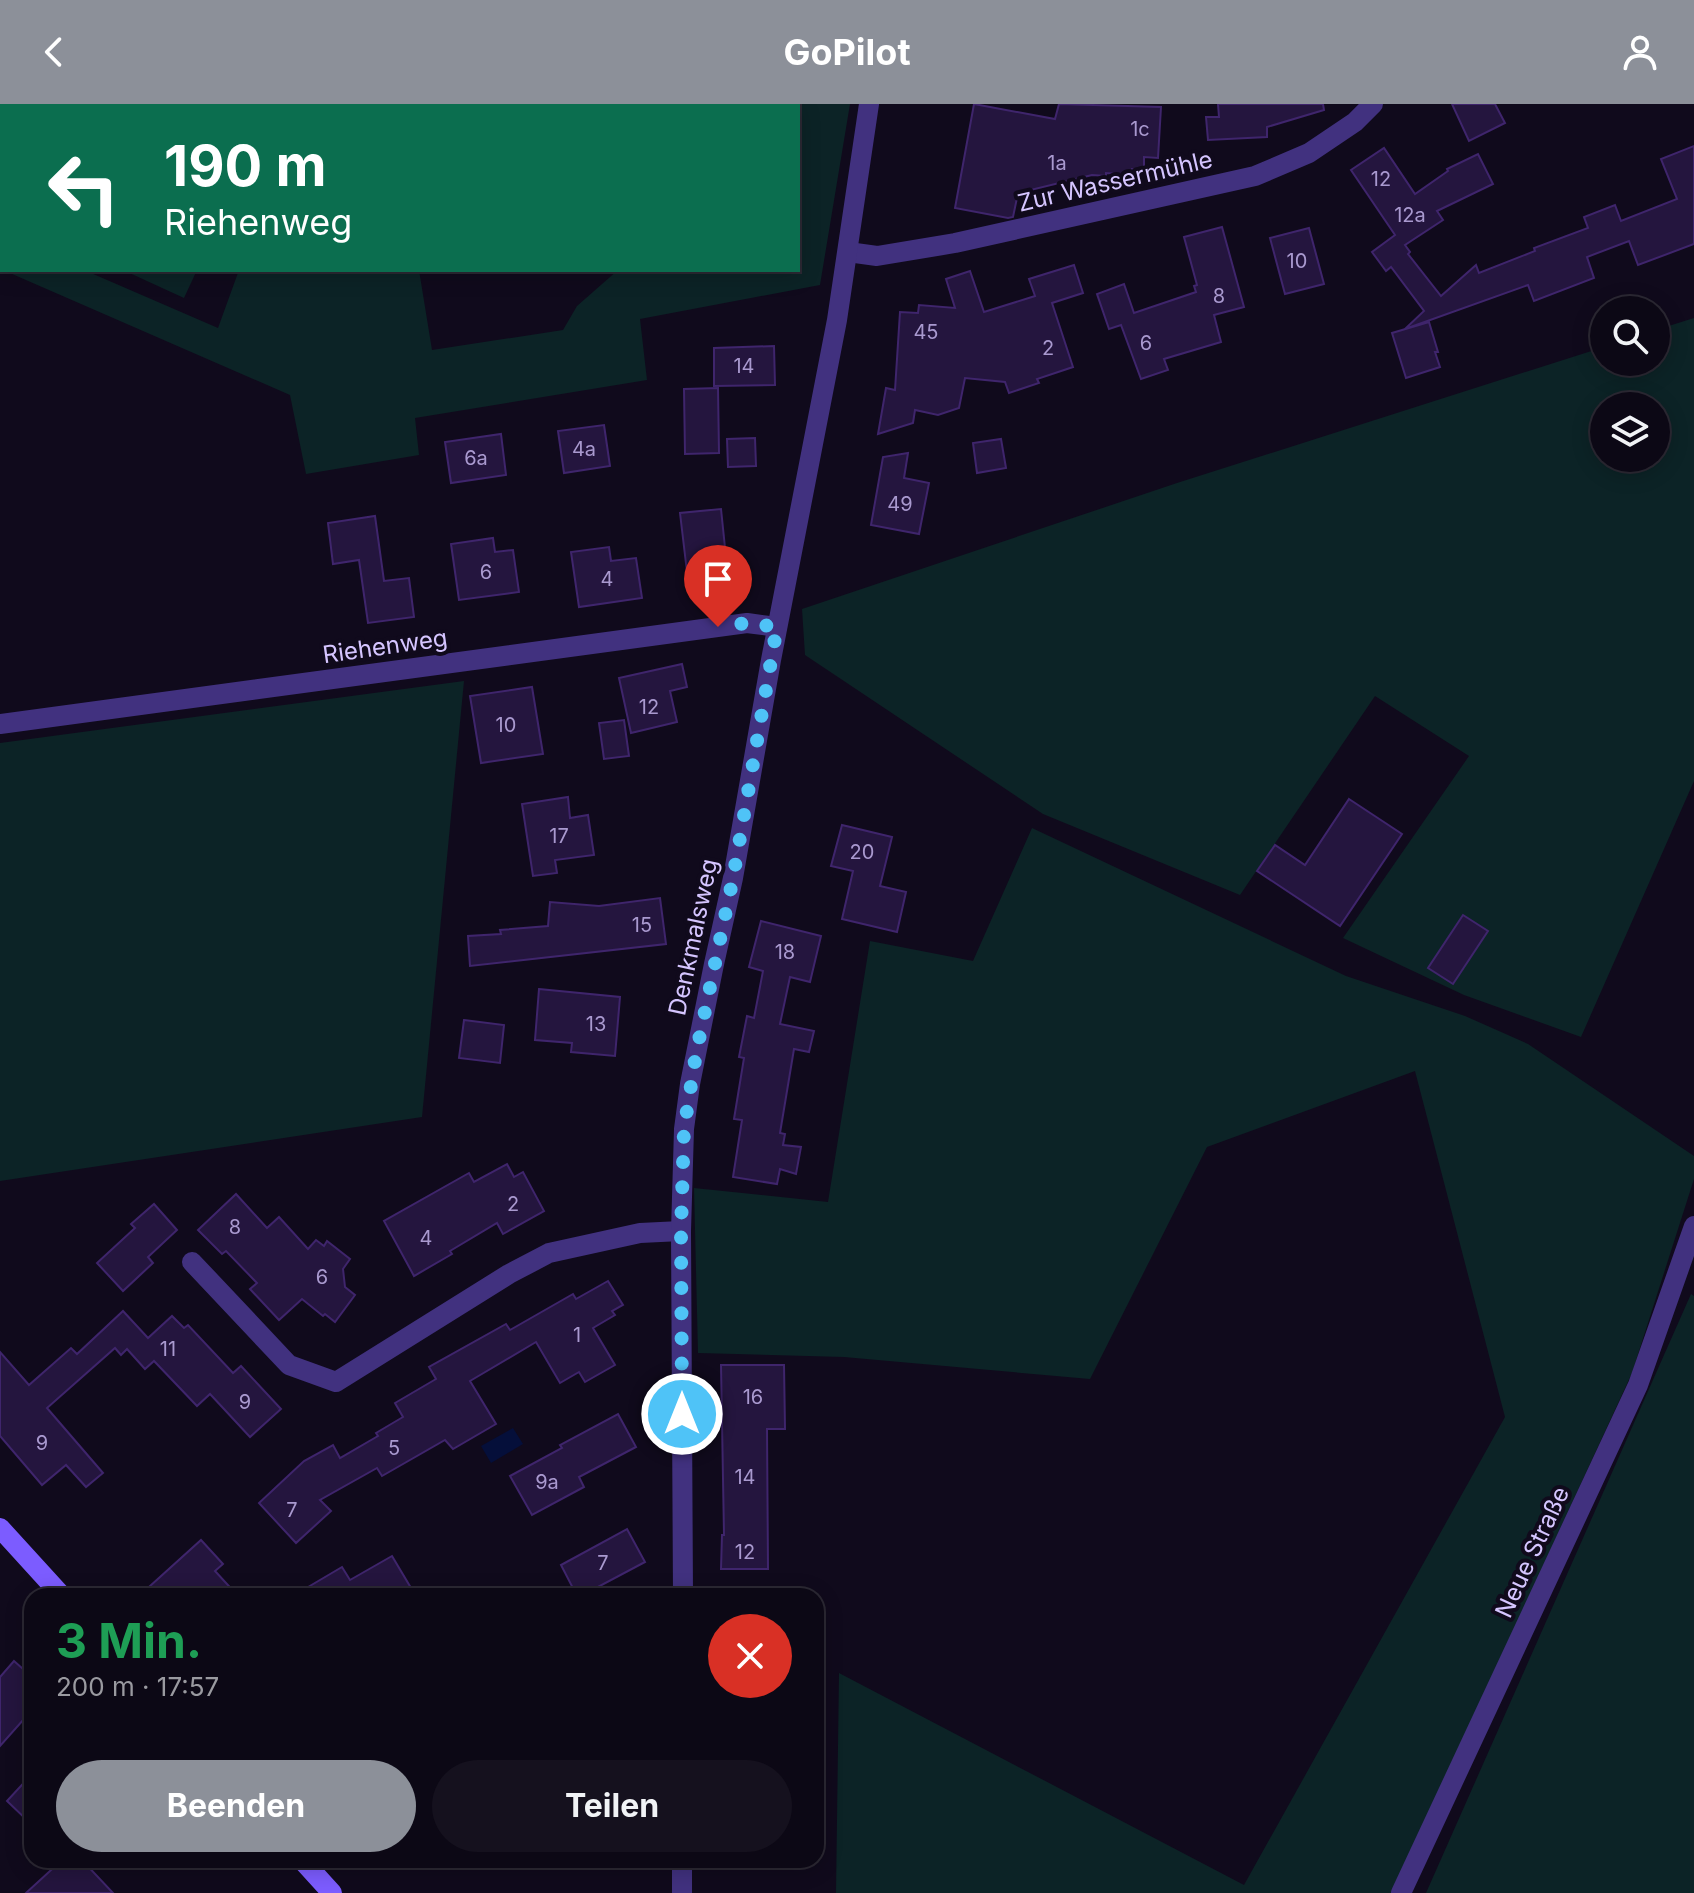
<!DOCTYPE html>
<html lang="de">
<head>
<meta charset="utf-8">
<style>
	body { margin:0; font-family:Inter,sans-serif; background:#15111e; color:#f1f3f6; height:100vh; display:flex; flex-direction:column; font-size:30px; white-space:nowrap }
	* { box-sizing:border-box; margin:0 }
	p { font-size:26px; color:#9a9aa0 }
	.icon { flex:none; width:44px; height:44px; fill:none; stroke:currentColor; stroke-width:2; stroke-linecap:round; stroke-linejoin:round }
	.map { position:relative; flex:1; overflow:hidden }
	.drawer { position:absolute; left:24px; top:1484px; width:800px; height:280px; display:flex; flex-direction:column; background:#0c0815; border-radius:24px; box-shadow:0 4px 20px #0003,0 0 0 2px #2c2934 }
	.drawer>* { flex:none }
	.hud { position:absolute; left:0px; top:0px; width:800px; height:168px; box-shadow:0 4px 20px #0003,0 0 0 2px #2c2934; background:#0b6e4f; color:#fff; overflow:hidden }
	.buttons { position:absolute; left:1590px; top:192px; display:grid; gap:16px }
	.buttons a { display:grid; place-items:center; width:80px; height:80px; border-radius:50%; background:#0c0815; box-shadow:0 4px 20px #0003,0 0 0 2px #2c2934; font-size:40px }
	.pin { position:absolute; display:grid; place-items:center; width:68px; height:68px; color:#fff; margin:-82px -34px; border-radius:50% 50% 50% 0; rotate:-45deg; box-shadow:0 0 8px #0007 }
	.pin .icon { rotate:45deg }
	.me { position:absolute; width:88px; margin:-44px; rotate:0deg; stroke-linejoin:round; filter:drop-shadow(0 0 6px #0008) }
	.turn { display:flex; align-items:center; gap:28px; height:168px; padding:0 32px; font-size:36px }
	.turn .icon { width:104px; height:104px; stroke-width:2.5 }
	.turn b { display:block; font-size:56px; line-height:68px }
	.round { display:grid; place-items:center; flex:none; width:84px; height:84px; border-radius:42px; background:#15111e }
	.overview { display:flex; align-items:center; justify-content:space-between; height:136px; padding:0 32px }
	h1 { font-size:48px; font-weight:700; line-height:60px; color:#1e9e55 }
	.action { display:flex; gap:16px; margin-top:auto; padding:16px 32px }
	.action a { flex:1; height:92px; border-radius:48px; background:#8c9099; color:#fff; font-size:32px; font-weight:700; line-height:92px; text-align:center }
	.action a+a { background:#15111e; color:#f1f3f6 }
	header { display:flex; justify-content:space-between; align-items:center; height:104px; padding:0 32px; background:#8c9099; color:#fff; font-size:36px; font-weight:700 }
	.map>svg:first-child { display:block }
	.green { fill:#0c2326; fill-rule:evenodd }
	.water { fill:#050f3a }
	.building { fill:#24153e; stroke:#3f256c; stroke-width:2 }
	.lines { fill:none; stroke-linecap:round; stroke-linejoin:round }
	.street { stroke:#41317f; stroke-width:20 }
	.secondary { stroke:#7c5cff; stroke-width:20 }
	.route { stroke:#4fc3f7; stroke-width:14; stroke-dasharray:0 25.2 }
	.labels { text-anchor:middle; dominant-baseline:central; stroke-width:8; stroke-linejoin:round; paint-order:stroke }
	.number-label { font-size:20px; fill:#a999cf }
	.street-label { font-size:24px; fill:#d5c5ff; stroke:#100a1c }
</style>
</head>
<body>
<header><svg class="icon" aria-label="back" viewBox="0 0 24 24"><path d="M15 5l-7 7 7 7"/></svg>GoPilot<svg class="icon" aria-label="person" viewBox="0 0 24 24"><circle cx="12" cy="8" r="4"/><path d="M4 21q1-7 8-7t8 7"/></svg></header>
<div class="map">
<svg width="1694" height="1789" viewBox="0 0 1694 1789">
	<rect width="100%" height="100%" fill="#100a1c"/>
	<g class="green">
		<polygon points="731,0 850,0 820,181 640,215 647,276 415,314 419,351 306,370 290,291 3,166 84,166 218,224 239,166 419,166 432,246 563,226 577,202 618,166 798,166 798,2 730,2"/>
		<polygon points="123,166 197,166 184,194"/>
		<path d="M 1694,214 L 1694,677 L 1581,933 L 1464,891 L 1343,834 L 1469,652 L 1375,592 L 1240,791 L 1043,710 L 805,551 L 802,505 L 1177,379 L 1604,243 L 1604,258 L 1656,258 L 1656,226 ZM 1604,302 L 1656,302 L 1656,354 L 1604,354 Z"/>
		<polygon points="464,577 422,1013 0,1077 0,639"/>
		<polygon points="1032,724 1346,872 1465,912 1528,940 1694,1052 1694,1075 1632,1269 1392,1789 836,1789 839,1569 1244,1781 1505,1313 1415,967 1207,1043 1090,1275 844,1253 698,1249 694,1084 828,1098 870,837 973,857"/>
		<polygon points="1691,1190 1694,1192 1694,1789 1426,1789"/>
	</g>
	<polygon class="water" points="513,1324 523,1340 491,1359 481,1342"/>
	<g class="building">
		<polygon points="974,0 1055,15 1059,0 1161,3 1158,54 1144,53 1144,66 1132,65 1132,71 1106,69 1106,72 1092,71 1018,89 1013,113 1008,114 955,104"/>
		<polygon points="1218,0 1323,0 1324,6 1267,23 1267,33 1208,36 1206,13 1219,13"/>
		<polygon points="1452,0 1495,0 1505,19 1469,37"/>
		<polygon points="1694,42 1694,140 1638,161 1629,137 1587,153 1594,174 1534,197 1528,181 1405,225 1424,207 1391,163 1386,167 1372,148 1395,131 1351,66 1384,44 1415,90 1448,67 1447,65 1478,50 1493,80 1437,107 1443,116 1405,141 1410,148 1408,150 1441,192 1476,161 1479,169 1535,147 1534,144 1588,124 1584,113 1615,101 1621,117 1677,95 1661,55"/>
		<polygon points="1222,123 1244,203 1214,211 1221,238 1164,255 1168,266 1141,275 1121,221 1109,225 1097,190 1124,180 1134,209 1196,188 1194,182 1197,181 1184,133"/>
		<polygon points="1309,124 1324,180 1285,190 1270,134"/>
		<polygon points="1074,161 1083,189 1052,199 1073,263 1037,275 1039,279 1009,289 1005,278 965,274 959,304 938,311 915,306 913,319 878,330 886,284 895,286 900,208 918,209 919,201 955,204 946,175 970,167 984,208 1035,192 1029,175"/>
		<polygon points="1429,218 1438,248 1435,248 1440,263 1406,274 1392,229"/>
		<polygon points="774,242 775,281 714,282 714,244"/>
		<polygon points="718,284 719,349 685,350 684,285"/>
		<polygon points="604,321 610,362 564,369 558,327"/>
		<polygon points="501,330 506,371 451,379 445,338"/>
		<polygon points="755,334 756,362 728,363 727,335"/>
		<polygon points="1001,335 1006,364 977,369 973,339"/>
		<polygon points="908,349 904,374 929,379 919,430 871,421 883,353"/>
		<polygon points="721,405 727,463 687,468 680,409"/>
		<polygon points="375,412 384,477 409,474 414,513 368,519 359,456 333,460 328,419"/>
		<polygon points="493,434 495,448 513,446 519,488 459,496 451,440"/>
		<polygon points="609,443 611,457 636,454 642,494 579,503 571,448"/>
		<polygon points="682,560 687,583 670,587 677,618 631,629 619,574"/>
		<polygon points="532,583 543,650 481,659 470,592"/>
		<polygon points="624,616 629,652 604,655 599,619"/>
		<polygon points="568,693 570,714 588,711 594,751 555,756 557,769 533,772 522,700"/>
		<polygon points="1349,695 1402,730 1340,822 1257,767 1275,741 1305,761"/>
		<polygon points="842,721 892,733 880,782 906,788 897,828 842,815 853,767 831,762"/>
		<polygon points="660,794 666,840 470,862 468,832 501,830 500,826 548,822 550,798 599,802"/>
		<polygon points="1463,811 1488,827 1453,880 1428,864"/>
		<polygon points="761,817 821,832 810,878 790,873 780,920 814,927 809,948 794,945 780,1029 785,1030 783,1041 801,1043 796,1070 780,1065 777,1080 733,1073 742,1016 734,1015 744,954 739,953 747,912 754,914 763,867 749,863"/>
		<polygon points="539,885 620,893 615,952 571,948 572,939 535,936"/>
		<polygon points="464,916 504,921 500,959 459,954"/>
		<polygon points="507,1060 514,1073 523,1068 544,1107 503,1130 497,1119 450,1147 452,1150 414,1172 384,1117 469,1069 474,1078"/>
		<polygon points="236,1090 267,1124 279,1113 308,1145 316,1136 324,1142 327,1137 350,1155 343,1165 345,1183 355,1191 335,1218 325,1210 323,1212 302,1195 279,1216 250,1185 257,1179 226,1147 222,1150 198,1126"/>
		<polygon points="154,1100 177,1126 148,1153 153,1159 123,1187 97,1159 135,1124 131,1120"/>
		<polygon points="608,1177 623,1201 612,1207 615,1211 593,1224 615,1261 585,1278 579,1268 560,1279 536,1238 470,1277 496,1320 453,1345 445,1336 382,1372 377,1364 320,1396 331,1407 296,1439 259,1399 304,1357 333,1341 340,1354 378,1332 376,1329 403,1313 395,1299 436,1275 429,1263 506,1220 510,1226 573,1190 576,1195"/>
		<polygon points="123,1207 148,1234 172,1212 184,1224 188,1221 233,1269 241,1262 281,1305 250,1333 210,1290 197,1302 154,1257 145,1265 127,1245 121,1251 115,1244 47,1304 103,1369 86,1383 66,1361 42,1381 0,1332 0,1248 29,1281 71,1244 77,1250"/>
		<polygon points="721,1261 784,1261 785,1325 767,1325 768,1465 721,1465 722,1431 724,1431"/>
		<polygon points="618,1310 636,1343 579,1373 584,1383 532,1411 510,1372 562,1344 560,1341"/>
		<polygon points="627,1425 645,1458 581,1492 577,1492 561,1461"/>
		<polygon points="201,1436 223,1460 215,1467 238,1492 139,1492"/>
		<polygon points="392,1452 411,1484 398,1492 293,1492 342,1463 350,1476"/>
		<polygon points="14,1557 32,1573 32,1606 0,1642 0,1573"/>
		<polygon points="32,1670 32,1721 7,1697"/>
		<polygon points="62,1756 82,1756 113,1789 26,1789"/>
	</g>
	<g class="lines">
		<g class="street">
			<polyline points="539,2 541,0"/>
			<polyline points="848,148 877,152 955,139 1255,72 1309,49 1355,18 1373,0"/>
			<polyline points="0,620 747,519 777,523"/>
			<polyline points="192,1158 289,1261 336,1278 509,1170 549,1149 640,1129 681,1127"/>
			<polyline points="683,1492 681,1127 684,1025 690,980 714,860 733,774 771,556 837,216 869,0"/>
			<polyline points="682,1789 682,1756"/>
			<polyline points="1401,1789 1638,1281 1694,1122"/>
		</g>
		<g class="secondary">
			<polyline points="0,1424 62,1492"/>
			<polyline points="302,1756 332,1789"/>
		</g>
	</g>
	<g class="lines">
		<polyline class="route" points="682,1310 681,1127 684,1025 696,950 733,774 777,523 747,519 718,523"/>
	</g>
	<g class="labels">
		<g class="number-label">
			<text x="1140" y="25">1c</text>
			<text x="1057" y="59">1a</text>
			<text x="1381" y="75">12</text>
			<text x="1410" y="111">12a</text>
			<text x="1297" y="157">10</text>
			<text x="1219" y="192">8</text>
			<text x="926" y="228">45</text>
			<text x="1146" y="239">6</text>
			<text x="1048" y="244">2</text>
			<text x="744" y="262">14</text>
			<text x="584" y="345">4a</text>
			<text x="476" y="354">6a</text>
			<text x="900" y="400">49</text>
			<text x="486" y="468">6</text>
			<text x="607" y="475">4</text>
			<text x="649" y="603">12</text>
			<text x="506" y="621">10</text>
			<text x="559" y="732">17</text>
			<text x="862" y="748">20</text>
			<text x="642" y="821">15</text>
			<text x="785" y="848">18</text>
			<text x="596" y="920">13</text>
			<text x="513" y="1100">2</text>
			<text x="235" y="1123">8</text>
			<text x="426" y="1134">4</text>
			<text x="322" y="1173">6</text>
			<text x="577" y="1231">1</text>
			<text x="168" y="1245">11</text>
			<text x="753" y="1293">16</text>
			<text x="245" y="1298">9</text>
			<text x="42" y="1339">9</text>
			<text x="394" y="1344">5</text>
			<text x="745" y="1373">14</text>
			<text x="547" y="1378">9a</text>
			<text x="292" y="1406">7</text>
			<text x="745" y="1448">12</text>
			<text x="603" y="1459">7</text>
		</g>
		<g class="street-label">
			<text transform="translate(1115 77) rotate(-13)">Zur Wassermühle</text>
			<text transform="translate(385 542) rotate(-8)">Riehenweg</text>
			<text transform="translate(693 833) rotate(-78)">Denkmalsweg</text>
			<text transform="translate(1532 1448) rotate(-65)">Neue Straße</text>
		</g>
	</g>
</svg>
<div class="buttons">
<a><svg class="icon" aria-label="search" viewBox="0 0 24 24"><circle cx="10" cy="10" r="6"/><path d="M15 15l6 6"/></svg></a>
<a><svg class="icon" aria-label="layers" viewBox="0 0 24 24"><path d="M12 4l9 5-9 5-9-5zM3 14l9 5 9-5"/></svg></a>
</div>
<div class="pin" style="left:718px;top:523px;background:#d93025"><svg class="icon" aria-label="arrive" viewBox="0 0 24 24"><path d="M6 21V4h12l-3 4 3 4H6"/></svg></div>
<svg class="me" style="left:682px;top:1310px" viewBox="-20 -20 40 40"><circle r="17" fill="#4fc3f7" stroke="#fff" stroke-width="3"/><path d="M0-11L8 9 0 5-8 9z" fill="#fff"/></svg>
<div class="hud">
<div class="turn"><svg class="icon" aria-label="left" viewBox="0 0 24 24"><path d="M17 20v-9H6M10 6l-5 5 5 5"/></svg><div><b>190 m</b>Riehenweg</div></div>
</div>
<section class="drawer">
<div class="overview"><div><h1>3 Min.</h1><p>200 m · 17:57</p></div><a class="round" style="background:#d93025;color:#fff"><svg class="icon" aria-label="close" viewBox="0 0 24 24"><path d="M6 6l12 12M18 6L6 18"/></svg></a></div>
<div class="action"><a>Beenden</a><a>Teilen</a></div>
</section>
</div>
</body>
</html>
